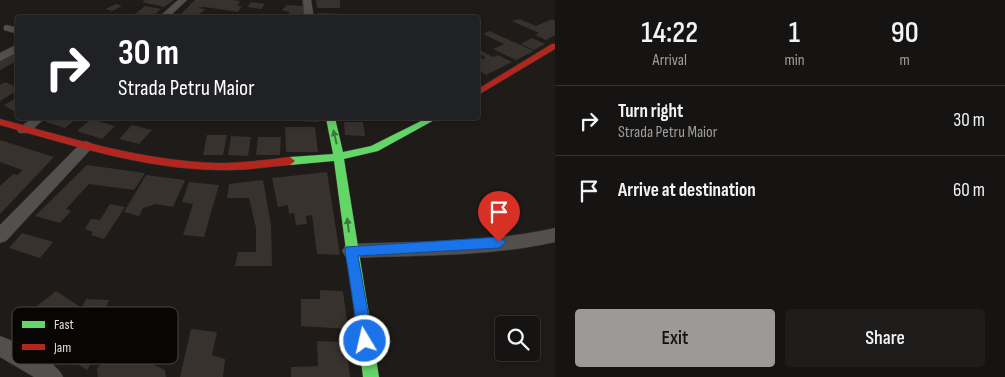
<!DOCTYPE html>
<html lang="en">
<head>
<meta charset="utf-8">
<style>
	body { margin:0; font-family:"Sofia Sans Condensed",sans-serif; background:#1f1d1b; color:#f1f3f6; height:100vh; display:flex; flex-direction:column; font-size:19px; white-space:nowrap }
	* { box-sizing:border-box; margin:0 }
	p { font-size:16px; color:#9e9e9f }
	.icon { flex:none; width:28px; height:28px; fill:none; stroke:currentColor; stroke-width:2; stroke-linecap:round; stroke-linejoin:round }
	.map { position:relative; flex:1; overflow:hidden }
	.sheet { display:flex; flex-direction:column; background:#161412; width:450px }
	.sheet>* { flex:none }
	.top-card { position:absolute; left:15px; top:15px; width:465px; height:105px; border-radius:5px; box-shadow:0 2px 12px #0003,0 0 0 1px #353332; background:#202124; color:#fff; overflow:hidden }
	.tools { position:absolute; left:495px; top:316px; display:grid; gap:10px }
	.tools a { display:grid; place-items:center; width:45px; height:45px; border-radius:5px; background:#161412; box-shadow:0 2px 12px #0003,0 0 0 1px #353332; font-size:25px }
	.pin { position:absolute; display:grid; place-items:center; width:42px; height:42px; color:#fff; margin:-51px -21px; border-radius:50% 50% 50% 0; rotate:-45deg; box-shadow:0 0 5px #0007 }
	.pin .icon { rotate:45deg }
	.me { position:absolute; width:55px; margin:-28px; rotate:351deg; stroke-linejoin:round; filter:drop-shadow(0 0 4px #0008) }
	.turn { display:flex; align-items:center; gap:18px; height:105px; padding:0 20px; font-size:22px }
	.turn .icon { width:65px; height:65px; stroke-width:2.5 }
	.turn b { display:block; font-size:35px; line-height:42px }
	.eta { display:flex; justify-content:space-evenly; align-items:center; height:85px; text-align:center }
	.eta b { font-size:30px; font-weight:600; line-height:35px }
	.button { display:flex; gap:10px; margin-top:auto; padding:10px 20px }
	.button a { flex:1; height:58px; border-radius:5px; background:#9d9997; color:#111; font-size:20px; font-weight:600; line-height:58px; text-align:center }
	.button a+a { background:#1f1d1b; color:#f1f3f6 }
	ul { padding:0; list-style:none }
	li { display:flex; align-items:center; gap:15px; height:70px; padding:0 20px; border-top:1px solid #353332 }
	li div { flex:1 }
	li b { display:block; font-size:19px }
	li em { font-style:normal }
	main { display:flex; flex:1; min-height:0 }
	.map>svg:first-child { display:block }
	.building { fill:#37322e }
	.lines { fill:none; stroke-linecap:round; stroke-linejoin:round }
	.street-casing { stroke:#383634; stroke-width:1 }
	.fast-casing { stroke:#383634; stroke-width:1 }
	.jam-casing { stroke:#383634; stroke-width:1 }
	.street { fill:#51504e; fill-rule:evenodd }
	.fast { fill:#63d668; fill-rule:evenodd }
	.jam { fill:#b3261e; fill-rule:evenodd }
	.oneway { fill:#3a783b }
	.route { fill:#1a73e8; stroke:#114b97 }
	.key { fill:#080605; stroke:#494645; stroke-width:1 }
	.key-label { font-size:14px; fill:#e1dddb }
</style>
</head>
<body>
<main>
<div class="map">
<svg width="555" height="377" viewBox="0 0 555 377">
	<rect width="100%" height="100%" fill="#1e1b18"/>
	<g class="building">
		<polygon points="145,0 174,0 164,7 142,2"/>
		<polygon points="195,0 233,0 240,1 237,6 242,6 238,12 204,7 198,8 206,9 194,18 178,17"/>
		<polygon points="316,0 340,0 340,8 317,8"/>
		<polygon points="251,2 265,4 261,9 247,7"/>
		<polygon points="116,4 122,6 112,11 105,9"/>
		<polygon points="287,5 303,6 303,18 289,18 289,12 282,10"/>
		<polygon points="145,6 161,9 152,17 135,14"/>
		<polygon points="318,13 343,14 344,18 318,18"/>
		<polygon points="519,19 536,26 552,19 555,21 555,35 546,40 535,35 539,33 512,21"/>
		<polygon points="489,31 534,51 516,60 493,49 504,44 483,34"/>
		<polygon points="532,38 545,44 534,50 521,44"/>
		<polygon points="478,49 493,57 498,55 512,62 486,75 478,70 478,56 483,59 486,58 478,53"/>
		<polygon points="18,50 18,60 0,70 0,60"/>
		<polygon points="5,82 18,88 18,90 0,101 0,85"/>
		<polygon points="18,97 18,114 4,105"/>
		<polygon points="51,118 77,118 65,128 46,122"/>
		<polygon points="297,118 319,118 319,122 297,121"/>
		<polygon points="91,119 115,126 102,139 77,131"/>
		<polygon points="344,122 363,122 365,136 345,135"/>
		<polygon points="132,125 152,130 139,144 119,139"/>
		<polygon points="285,127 315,127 318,152 286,152"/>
		<polygon points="207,135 227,135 223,155 203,155"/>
		<polygon points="231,136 251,137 248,156 228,155"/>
		<polygon points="258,137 281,137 280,155 256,155"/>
		<polygon points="0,140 54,157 0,214 0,186 13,174 18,175 22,170 0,162"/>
		<polygon points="87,165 145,173 134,190 89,184 66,209 71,211 60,223 35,216"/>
		<polygon points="327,172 340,255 317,254 312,215 306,216 307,224 296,225 294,213 289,214 288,205 278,207 272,178"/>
		<polygon points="146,175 185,180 173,207 156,204 143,208 139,216 124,212"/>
		<polygon points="263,180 271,225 272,266 235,266 238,252 256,252 256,228 249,198 227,198 229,184"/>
		<polygon points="189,182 219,185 204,237 183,235 193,204 182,202"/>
		<polygon points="110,204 125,207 104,239 91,235 93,232 85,229 91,219 100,220"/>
		<polygon points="22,233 53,242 40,258 9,248"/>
		<polygon points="320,290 343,291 348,329 301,326 301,299 320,299"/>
		<polygon points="56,291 82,308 86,299 109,300 103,315 108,315 105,323 96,323 93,332 106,338 87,370 21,328 36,307"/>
		<polygon points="129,318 146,320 141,337 155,338 150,363 165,370 166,377 98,377 97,369 112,349 118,352"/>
		<polygon points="191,329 217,332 212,355 225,359 223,377 180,377"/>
		<polygon points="317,341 346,342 350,377 291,377 291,367 318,366"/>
	</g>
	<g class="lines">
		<defs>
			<g id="street">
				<polygon points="178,0 187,0 168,18 158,18"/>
				<polygon points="303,0 311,0 314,18 304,18"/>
				<polygon points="7,25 18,28 18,34 4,30 4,26"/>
				<polygon points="18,44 18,52 0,61 0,53"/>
				<polygon points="32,118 45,118 29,133 19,133 17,130"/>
				<polygon points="86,141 91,143 93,146 91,149 6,241 0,243 0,225 81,143"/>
				<path d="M 555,228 L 555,242 C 489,257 418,255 351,258 L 345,256 L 342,251 L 345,246 L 351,244 C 418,241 489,243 555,228 Z"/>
				<path d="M 0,336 C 18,343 55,359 63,377 L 34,377 L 0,357 Z"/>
			</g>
			<polygon id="fast" points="326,118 335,118 343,152 371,146 427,118 438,118 378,151 344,159 379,377 363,377 334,161 290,165 285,161 290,157 333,154"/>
			<g id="jam">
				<polygon points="552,44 555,44 555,49 478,95 478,89"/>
				<path d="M 0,119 C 71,138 143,161 217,163 C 242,163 266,160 290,157 L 295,161 L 290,165 C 266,167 242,171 217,170 C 144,169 70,145 0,125 Z"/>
			</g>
		</defs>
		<use href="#street" class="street-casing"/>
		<use href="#fast" class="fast-casing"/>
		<use href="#jam" class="jam-casing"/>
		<use href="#street" class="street"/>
		<use href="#fast" class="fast"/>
		<use href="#jam" class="jam"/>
	</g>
	<defs><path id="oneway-solid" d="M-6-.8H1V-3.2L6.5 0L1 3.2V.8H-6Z" transform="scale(1.25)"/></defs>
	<g class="oneway">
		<use href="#oneway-solid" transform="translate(335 137) rotate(-103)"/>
		<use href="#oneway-solid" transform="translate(348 225) rotate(-97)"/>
	</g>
	<polygon class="route" points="499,237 506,242 499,248 358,256 373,341 370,346 365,349 360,346 345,251 346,247"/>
	<rect x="12" y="307" width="166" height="57" rx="8" class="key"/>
	<rect x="22" y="321" width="23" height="7" fill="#63d668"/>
	<rect x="22" y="344" width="23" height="6" fill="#b3261e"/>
	<g class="key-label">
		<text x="54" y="329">Fast</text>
		<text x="54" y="352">Jam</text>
	</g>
</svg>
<div class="tools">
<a><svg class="icon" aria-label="search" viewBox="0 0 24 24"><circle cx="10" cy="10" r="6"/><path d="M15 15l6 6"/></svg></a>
</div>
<div class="pin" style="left:499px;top:242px;background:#d93025"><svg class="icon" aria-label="arrive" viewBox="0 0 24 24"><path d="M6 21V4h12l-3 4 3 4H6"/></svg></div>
<svg class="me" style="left:365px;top:341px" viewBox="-20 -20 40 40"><circle r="17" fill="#1a73e8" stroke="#fff" stroke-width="3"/><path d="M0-11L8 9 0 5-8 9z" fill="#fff"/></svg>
<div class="top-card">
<div class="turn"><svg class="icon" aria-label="right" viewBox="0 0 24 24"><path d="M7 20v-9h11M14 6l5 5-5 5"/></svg><div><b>30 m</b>Strada Petru Maior</div></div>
</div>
</div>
<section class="sheet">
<div class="eta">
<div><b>14:22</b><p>Arrival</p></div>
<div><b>1</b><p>min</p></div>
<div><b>90</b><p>m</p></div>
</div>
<ul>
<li><svg class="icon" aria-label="right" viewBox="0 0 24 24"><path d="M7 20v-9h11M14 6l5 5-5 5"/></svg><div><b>Turn right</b><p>Strada Petru Maior</p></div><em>30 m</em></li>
<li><svg class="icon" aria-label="arrive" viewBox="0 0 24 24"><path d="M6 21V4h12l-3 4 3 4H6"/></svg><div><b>Arrive at destination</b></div><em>60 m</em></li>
</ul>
<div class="button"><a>Exit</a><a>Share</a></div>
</section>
</main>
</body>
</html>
